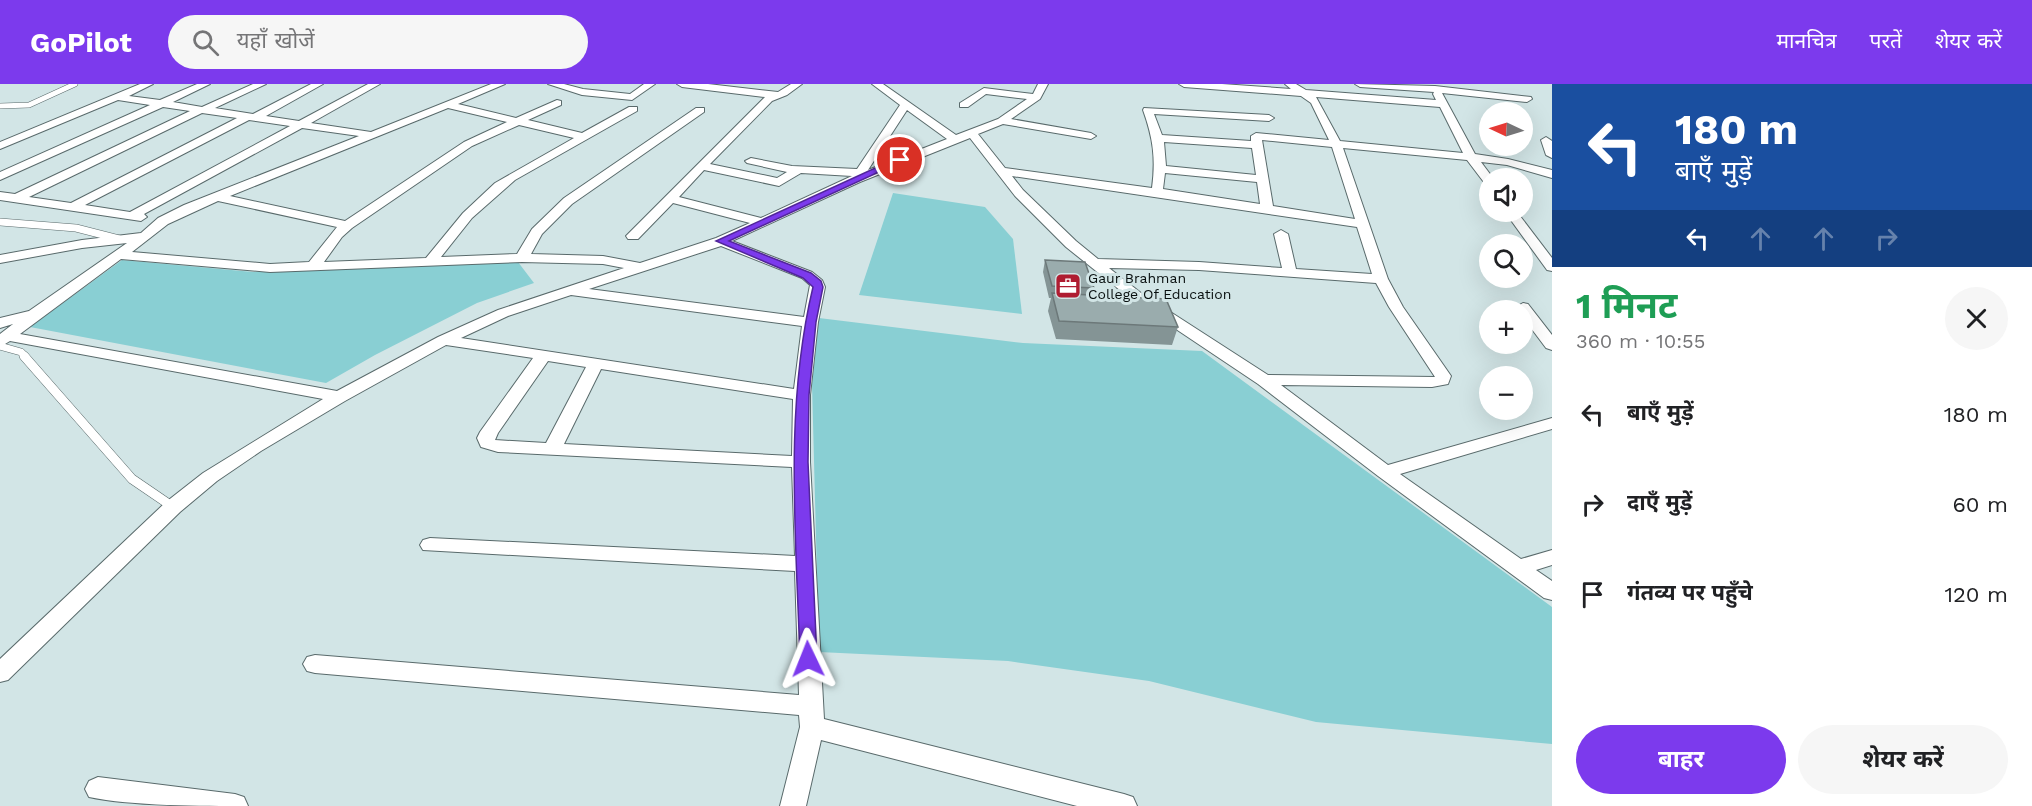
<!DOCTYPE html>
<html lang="hi">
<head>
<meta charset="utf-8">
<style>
	body { margin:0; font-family:"Work Sans","Noto Sans Devanagari",sans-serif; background:#f6f6f6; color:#202124; height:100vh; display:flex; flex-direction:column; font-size:22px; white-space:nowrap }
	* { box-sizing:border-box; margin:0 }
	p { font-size:20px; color:#757577 }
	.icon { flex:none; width:33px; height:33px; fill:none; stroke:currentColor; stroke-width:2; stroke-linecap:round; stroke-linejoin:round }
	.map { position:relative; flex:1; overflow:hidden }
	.panel { display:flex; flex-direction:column; background:#fff; width:480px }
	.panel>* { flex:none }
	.banner { background:#1a4fa0; color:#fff; overflow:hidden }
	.needle { width:39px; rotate:274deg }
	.fabs { position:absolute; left:1479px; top:18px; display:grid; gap:12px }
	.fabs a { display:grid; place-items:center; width:54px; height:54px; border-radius:50%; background:#fff; box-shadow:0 6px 24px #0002; font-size:30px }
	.pin { position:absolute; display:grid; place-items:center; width:51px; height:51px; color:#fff; margin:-26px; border:3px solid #fff; border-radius:50%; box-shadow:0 2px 6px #0007 }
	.me { position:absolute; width:66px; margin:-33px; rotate:358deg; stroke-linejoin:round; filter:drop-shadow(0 0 4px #0008) }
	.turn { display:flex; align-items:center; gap:21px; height:126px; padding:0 24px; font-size:27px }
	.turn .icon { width:78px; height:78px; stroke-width:2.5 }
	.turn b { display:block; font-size:42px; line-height:51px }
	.lanes { display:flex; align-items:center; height:57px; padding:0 24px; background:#0003; justify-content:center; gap:30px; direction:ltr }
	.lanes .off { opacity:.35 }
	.round { display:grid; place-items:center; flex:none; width:63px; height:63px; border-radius:32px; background:#f6f6f6 }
	.headline { display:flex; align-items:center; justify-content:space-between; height:102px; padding:0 24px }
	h1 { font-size:36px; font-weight:700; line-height:45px; color:#1e9e55 }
	.action { display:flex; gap:12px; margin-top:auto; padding:12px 24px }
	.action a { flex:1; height:69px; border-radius:36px; background:#7c3aed; color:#fff; font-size:24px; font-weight:700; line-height:69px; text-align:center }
	.action a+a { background:#f6f6f6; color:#202124 }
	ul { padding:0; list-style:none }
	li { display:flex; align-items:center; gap:18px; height:90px; padding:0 24px }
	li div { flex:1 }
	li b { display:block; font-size:22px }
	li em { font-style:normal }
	header { display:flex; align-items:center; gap:36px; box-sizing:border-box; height:84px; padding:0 30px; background:#7c3aed; color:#fff }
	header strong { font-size:28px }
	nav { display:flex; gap:33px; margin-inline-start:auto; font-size:21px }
	.search { width:420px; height:54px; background:#f6f6f6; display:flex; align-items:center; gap:15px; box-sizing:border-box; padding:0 21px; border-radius:33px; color:#757577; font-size:22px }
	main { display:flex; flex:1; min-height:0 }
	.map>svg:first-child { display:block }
	.green { fill:#89cfd3 }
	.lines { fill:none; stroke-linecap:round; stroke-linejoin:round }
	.lane-far2-casing { stroke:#596a6b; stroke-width:6 }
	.lane-far1-casing { stroke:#596a6b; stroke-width:8 }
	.lane-casing { stroke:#596a6b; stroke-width:10 }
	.street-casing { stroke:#596a6b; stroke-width:2 }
	.lane-far2 { stroke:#fff; stroke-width:5 }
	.lane-far1 { stroke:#fff; stroke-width:7 }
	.lane { stroke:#fff; stroke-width:9 }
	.street { fill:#fff; fill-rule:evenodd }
	.wall { fill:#849495 }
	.building { fill:#9aacad; stroke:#6c7879; stroke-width:1.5 }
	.route { fill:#7c3aed; stroke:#51269a; stroke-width:1.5 }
	.labels { text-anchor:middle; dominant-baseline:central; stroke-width:6; stroke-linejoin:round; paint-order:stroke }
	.far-poi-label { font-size:14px; fill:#080f0f; stroke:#d2e5e6; text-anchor:start }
</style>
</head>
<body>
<header>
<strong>GoPilot</strong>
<div class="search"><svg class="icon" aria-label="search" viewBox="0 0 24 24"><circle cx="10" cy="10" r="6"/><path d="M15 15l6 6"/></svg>यहाँ खोजें</div>
<nav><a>मानचित्र</a><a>परतें</a><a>शेयर करें</a></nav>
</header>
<main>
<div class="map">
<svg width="1552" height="722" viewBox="0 0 1552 722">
	<rect width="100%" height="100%" fill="#d2e5e6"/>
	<g class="green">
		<polygon points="893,109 985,123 1013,155 1022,230 859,211"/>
		<polygon points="122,176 253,188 518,178 534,199 477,219 375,271 326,299 30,243"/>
		<polygon points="819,234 1023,259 1202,267 1552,523 1552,660 1316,638 1149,597 1008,577 819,568 812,300"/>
	</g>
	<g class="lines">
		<defs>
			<polyline id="lane-far2" points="0,22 29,21 75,0"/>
			<g id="lane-far1">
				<polyline points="0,138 76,144 119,155"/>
				<polyline points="0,262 21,268 26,273"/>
			</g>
			<polyline id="lane" points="24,272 132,395 173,423"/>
			<g id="street">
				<path d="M 140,0 L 153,0 L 129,12 L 160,16 L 197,0 L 210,0 L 173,18 L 202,23 L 253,0 L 266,0 L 215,24 L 253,30 L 311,0 L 323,0 L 266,32 L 299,37 L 368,0 L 380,0 L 311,39 L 371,48 L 491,0 L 505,0 L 458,20 L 516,34 L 557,16 L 561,17 L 561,21 L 528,36 L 582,49 L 629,23 L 637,23 L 637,27 L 515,96 L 472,134 L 441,173 L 517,170 L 532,145 L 564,114 L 696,24 L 704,24 L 704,28 L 572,120 L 542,150 L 531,170 L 603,172 L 640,179 L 716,154 L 750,139 L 673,119 L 638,155 L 628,155 L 626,152 L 765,13 L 682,3 L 677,0 L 708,0 L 778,8 L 791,0 L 802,0 L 787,11 L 772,17 L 710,80 L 777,94 L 787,88 L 747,79 L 745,77 L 751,74 L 792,82 L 857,85 L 900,21 L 872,0 L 883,0 L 956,51 L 998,35 L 1027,15 L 986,10 L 968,23 L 960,23 L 960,19 L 984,4 L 1033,10 L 1038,0 L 1048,0 L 1040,15 L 1011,35 L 1091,49 L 1096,52 L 1091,55 L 1003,40 L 978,50 L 1005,84 L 1152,104 C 1156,74 1153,54 1143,26 L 1144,24 L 1269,31 L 1274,34 L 1269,37 L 1154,30 L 1162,51 L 1251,57 L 1251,52 L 1256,49 L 1329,56 L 1311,19 L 1301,12 L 1184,3 L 1179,0 L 1222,0 L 1291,5 L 1285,0 L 1296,0 L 1306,6 L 1436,16 L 1433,10 L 1434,8 L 1360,3 L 1355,0 L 1435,2 L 1531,13 L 1532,15 L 1527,18 L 1442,9 L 1475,70 L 1508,75 L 1552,86 L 1552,94 L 1507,81 L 1481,78 L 1493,94 L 1490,94 L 1490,101 L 1486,101 L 1467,76 L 1343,64 L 1388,195 L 1403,223 L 1451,292 L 1448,300 L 1432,303 L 1281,301 L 1388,381 L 1552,334 L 1552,345 L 1400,390 L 1521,475 L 1552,466 L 1552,481 L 1536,486 L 1552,497 L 1552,516 L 1544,514 L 1378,392 L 1258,300 L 1131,215 L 1066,163 L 1015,112 L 970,54 L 860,98 L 732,157 L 812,188 L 822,196 L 825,203 L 818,238 L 810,311 L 810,378 L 824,635 L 1124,710 L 1133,713 L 1137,722 L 1077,722 L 821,656 L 806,722 L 780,722 L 800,643 L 799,631 L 315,589 L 307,587 L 303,580 L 307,573 L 315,571 L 799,611 L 795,487 L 423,466 L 420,461 L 423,456 L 430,454 L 795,472 L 792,383 L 498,368 L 481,363 L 477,354 L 480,348 L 533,274 L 446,261 L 345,317 L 261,367 L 217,397 L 180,428 L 8,596 L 0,598 L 0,575 L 166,418 L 203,389 L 323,315 L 10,257 L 0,263 L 0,250 L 13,240 L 0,244 L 0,234 L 29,227 L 127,159 L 82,164 L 0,179 L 0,171 L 82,156 L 141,149 L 158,134 L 184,121 L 359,52 L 302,44 L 144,130 L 147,133 L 141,137 L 0,116 L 0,108 L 15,110 L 190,27 L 163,23 L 0,96 L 0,88 L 150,21 L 118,16 L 0,65 L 0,58 ZM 1316,13 L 1440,23 L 1463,69 L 1340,57 ZM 448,24 L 507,38 L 464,58 L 345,137 L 230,112 ZM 907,26 L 947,55 L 868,86 ZM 202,29 L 237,34 L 71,119 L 29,113 ZM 249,36 L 290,42 L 130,128 L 85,121 ZM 519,41 L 574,54 L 495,99 L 463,129 L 426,174 L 324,178 L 342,153 L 352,144 L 472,62 ZM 1262,56 L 1332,63 L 1355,135 L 1273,122 ZM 1164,58 L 1252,64 L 1256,91 L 1166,82 ZM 704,86 L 779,102 L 801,89 L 852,92 L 761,134 L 679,113 ZM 1165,89 L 1257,98 L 1260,120 L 1163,105 ZM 1012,92 L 1357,143 L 1372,190 L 1296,185 L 1288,150 L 1281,146 L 1274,150 L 1282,184 L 1199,178 L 1098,175 L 1076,157 L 1023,106 ZM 218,117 L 337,143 L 309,178 L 270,180 L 132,168 L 168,140 ZM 721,162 L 802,194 L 810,201 L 804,233 L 589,205 ZM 121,175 L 270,188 L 522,178 L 603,180 L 624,184 L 498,226 L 438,253 L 337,307 L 20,250 ZM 1109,184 L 1199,186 L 1376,199 L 1389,223 L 1435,293 L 1268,291 L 1141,209 ZM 571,211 L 802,242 L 794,305 L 461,254 L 508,232 ZM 548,277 L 586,283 L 546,359 L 495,356 L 498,349 ZM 601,285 L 793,315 L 792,372 L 564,360 Z"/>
				<polygon points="548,0 564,0 583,5 630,10 644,0 655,0 632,16 582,11"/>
				<polygon points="1546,53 1552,57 1552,74 1546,71 1541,56"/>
				<polygon points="1505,128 1517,128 1552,174 1552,187 1547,186"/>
				<polygon points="1523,219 1528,220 1552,251 1552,266 1546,264 1522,232 1522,226 1518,226 1516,223"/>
				<path d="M 98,693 L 235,710 L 244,713 L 248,722 C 202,722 131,722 89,713 L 85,705 L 89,697 Z"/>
			</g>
		</defs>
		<use href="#lane-far2" class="lane-far2-casing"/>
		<use href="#lane-far1" class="lane-far1-casing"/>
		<use href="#lane" class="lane-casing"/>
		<use href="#street" class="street-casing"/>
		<use href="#lane-far2" class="lane-far2"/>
		<use href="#lane-far1" class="lane-far1"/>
		<use href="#lane" class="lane"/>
		<use href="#street" class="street"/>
	</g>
	<polygon class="wall" points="1045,176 1094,204 1092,211 1178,243 1172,261 1056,255 1048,227 1051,214 1049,214 1043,188"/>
	<g class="building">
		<polygon points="1045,176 1085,178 1094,204 1052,202"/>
		<polygon points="1052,209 1166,215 1178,243 1059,237"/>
	</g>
	<path class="route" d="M 897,74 L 905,76 L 729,157 L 811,189 L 821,197 L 823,203 L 816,238 L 809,311 L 808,378 L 817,575 L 814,580 L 808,582 L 802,580 L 800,575 C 796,451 784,324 813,203 L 803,194 L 716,157 Z"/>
	<defs>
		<symbol id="office-square" viewBox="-11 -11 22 22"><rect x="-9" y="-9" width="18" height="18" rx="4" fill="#af1c31" stroke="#d2e5e6"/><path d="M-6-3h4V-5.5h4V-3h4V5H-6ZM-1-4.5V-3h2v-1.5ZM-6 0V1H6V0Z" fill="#fff"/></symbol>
	</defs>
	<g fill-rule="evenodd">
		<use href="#office-square" x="1053" y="187" width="30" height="30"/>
	</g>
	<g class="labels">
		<g class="far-poi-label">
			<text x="1088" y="194">Gaur Brahman<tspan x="1088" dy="16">College Of Education</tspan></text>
		</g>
	</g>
</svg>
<div class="fabs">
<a><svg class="needle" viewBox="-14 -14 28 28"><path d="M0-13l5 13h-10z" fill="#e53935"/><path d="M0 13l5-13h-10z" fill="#757577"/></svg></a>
<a><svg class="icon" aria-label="sound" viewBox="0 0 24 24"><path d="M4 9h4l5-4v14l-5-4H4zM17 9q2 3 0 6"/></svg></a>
<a><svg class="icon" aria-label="search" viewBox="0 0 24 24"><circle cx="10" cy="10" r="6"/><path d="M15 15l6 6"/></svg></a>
<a>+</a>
<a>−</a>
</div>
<div class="pin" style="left:900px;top:76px;background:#d93025"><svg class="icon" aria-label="arrive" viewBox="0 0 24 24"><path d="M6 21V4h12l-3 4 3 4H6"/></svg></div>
<svg class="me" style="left:808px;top:575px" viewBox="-20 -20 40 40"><path d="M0-17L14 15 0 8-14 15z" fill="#7c3aed" stroke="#fff" stroke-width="4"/></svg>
</div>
<section class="panel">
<div class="banner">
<div class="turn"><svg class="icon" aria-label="left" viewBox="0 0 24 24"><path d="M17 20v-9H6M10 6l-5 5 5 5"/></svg><div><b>180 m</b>बाएँ मुड़ें</div></div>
<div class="lanes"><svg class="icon" aria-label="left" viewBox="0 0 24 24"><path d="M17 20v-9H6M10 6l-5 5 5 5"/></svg><svg class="icon off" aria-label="ahead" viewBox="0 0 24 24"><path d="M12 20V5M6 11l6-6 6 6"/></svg><svg class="icon off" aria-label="ahead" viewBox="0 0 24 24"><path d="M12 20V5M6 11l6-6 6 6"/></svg><svg class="icon off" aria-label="right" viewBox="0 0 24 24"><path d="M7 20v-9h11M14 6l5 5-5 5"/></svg></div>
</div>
<div class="headline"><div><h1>1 मिनट</h1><p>360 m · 10:55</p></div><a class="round"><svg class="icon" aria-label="close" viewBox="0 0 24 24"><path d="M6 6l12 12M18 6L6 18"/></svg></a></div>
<ul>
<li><svg class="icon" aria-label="left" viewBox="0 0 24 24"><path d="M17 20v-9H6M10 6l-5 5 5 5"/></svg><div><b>बाएँ मुड़ें</b></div><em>180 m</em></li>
<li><svg class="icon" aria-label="right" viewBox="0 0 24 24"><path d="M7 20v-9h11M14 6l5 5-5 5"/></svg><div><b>दाएँ मुड़ें</b></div><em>60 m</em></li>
<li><svg class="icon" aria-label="arrive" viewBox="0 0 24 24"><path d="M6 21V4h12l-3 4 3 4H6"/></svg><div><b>गंतव्य पर पहुँचे</b></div><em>120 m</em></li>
</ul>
<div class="action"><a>बाहर</a><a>शेयर करें</a></div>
</section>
</main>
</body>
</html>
